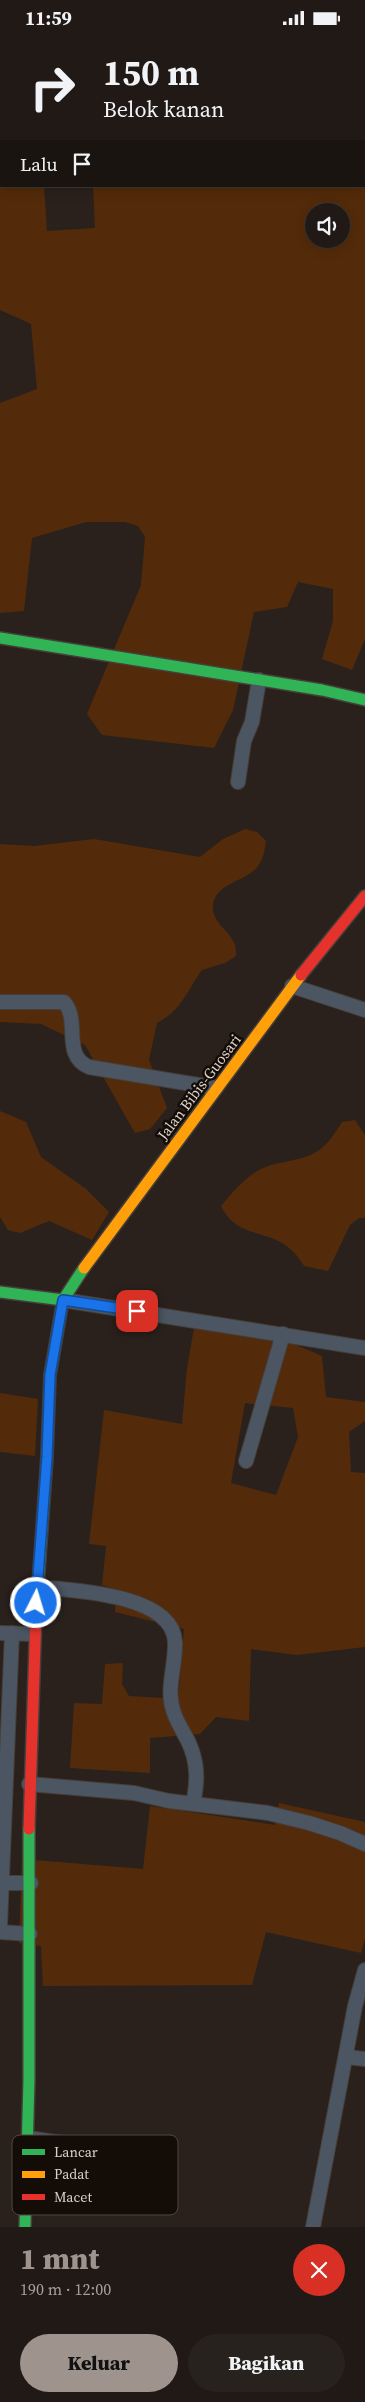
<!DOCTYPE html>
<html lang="id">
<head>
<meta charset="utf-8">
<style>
	body { margin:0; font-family:"Source Serif 4",serif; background:#28221e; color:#f1f3f6; height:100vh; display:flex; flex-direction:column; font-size:19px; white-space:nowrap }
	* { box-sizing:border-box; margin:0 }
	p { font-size:16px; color:#a2a0a0 }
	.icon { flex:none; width:28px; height:28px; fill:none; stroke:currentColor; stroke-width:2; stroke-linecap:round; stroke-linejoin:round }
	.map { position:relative; height:2192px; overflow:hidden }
	.details { display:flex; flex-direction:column; background:#201915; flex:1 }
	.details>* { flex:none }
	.hud { position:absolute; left:0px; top:0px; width:365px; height:152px; box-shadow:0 2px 12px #0003,0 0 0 1px #3d3834; background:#201915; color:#f1f3f6; overflow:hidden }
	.fabs { position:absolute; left:305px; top:168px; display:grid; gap:10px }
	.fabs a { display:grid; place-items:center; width:45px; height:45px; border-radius:50%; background:#201915; box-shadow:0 2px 12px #0003,0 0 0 1px #3d3834; font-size:25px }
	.pin { position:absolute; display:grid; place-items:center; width:42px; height:42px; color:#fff; margin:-21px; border-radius:10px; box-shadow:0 2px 8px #0006 }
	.me { position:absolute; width:55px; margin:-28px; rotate:5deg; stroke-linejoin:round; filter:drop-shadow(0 0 4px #0008) }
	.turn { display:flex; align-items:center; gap:18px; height:105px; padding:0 20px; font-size:22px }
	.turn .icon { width:65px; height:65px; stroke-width:2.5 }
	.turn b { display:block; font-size:35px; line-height:42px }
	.then { display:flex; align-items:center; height:48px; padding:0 20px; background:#0003; gap:10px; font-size:19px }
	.round { display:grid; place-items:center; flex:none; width:52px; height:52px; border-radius:26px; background:#28221e }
	.overview { display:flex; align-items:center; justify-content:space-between; height:85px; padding:0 20px }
	h1 { font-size:30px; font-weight:800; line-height:38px; color:#9e938d }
	.cta { display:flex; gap:10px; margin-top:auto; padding:10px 20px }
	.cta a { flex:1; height:58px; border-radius:30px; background:#9e938d; color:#111; font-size:20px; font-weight:800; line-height:58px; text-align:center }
	.cta a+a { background:#28221e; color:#f1f3f6 }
	.status { display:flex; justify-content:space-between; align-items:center; height:35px; padding:0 25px; background:#201915; direction:ltr }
	.status svg { height:14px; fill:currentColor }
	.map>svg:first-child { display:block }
	.green { fill:#532b0a; fill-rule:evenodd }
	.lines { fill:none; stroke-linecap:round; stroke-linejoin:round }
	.street-casing { stroke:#463e39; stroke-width:16 }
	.fast-casing { stroke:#463e39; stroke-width:14 }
	.slow-casing { stroke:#463e39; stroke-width:14 }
	.jam-casing { stroke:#463e39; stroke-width:14 }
	.street { stroke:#4b5662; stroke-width:14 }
	.fast { stroke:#30b455; stroke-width:11 }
	.slow { stroke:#ff9f0a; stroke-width:11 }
	.jam { stroke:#e5322d; stroke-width:11 }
	.route-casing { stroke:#114b97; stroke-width:12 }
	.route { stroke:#1a73e8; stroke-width:9 }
	.labels { text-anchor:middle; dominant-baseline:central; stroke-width:5; stroke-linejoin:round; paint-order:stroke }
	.street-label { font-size:15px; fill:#dcd1ca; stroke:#130c07 }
	.key { fill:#130c07; stroke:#4f4742; stroke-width:1 }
	.key-label { font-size:14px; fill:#dcd1ca }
</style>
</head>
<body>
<div class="status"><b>11:59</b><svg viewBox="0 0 49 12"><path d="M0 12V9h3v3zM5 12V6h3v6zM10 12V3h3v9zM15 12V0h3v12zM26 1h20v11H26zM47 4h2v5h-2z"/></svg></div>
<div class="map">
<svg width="365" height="2192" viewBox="0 0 365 2192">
	<rect width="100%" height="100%" fill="#2a211c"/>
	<g class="green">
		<path d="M 0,0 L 118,0 L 1,1 L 1,151 L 44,151 L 47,196 L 95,193 L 93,151 L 364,151 L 365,96 L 365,604 L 352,635 L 322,624 L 333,586 L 333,554 L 298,547 L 287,572 L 254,577 L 233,675 L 214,713 L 102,700 L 87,679 L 141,550 L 145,502 L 138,491 L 125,487 L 86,487 L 32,503 L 24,576 L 0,578 L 0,368 L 37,354 L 31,289 L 0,275 ZM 314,176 L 341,176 L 341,204 L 314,204 Z"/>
		<path d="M 245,794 L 257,797 L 266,806 C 265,813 264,822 260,828 C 250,847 216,846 213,870 C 212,889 230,895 235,910 C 236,913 236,918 236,921 L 225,928 L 202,935 C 186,957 182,975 157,988 L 149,1025 L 167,1073 L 150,1094 L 135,1098 L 85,1010 L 41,989 L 0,987 L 0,809 L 34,811 L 94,804 L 200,822 L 223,804 Z"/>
		<polygon points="0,1076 26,1087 41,1122 86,1154 109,1177 92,1205 49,1186 20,1198 8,1195 0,1182"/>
		<path d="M 355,1085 L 365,1100 L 365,1183 L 359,1183 L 350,1190 L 328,1236 L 304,1231 C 279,1187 241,1211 221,1171 C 233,1157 246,1141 263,1133 C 272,1129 281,1128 289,1126 C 320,1120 326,1112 342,1087 Z"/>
		<path d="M 194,1293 L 296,1310 L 322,1321 L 326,1362 L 365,1367 L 365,1386 L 349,1397 L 351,1437 L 365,1438 L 365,1612 L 297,1620 L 251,1614 L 249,1686 L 216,1682 L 200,1699 L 150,1703 L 150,1738 L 70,1733 L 74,1668 L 102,1669 L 105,1629 L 123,1628 L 122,1649 L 129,1661 L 178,1664 L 184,1594 L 115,1577 L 116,1555 L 102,1550 L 106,1511 L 89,1509 L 104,1375 L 182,1389 L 187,1333 ZM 245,1368 L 293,1373 L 298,1402 L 276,1460 L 231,1448 Z"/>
		<polygon points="0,1358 38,1364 35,1421 0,1417"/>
		<polygon points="279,1768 365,1787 365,1904 361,1918 266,1897 252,1950 43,1951 41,1911 19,1908 22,1824 143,1834 150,1771 275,1790"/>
	</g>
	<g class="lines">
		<defs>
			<g id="street">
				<polyline points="238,747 244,706 252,687 259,645"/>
				<polyline points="292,951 365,975"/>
				<path d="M 0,967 L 64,967 C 81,986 61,1020 89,1032 L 216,1053"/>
				<polyline points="63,1265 365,1313"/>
				<polyline points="246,1426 283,1299"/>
				<path d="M 37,1552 C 72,1555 173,1559 175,1607 C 176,1630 166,1653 173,1675 C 176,1686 183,1696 188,1706 C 198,1727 198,1746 193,1768"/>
				<polyline points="0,1598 34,1599"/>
				<polyline points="29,1749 134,1758 169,1766 268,1778 309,1788 340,1798 365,1809"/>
				<polyline points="2,1848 31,1848"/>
				<polyline points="0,1890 12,1598"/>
				<polyline points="0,1897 30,1899"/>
				<polyline points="347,2022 365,2024"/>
				<polyline points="28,2103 81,2111"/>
				<polyline points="313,2192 355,1971 365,1935"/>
			</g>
			<g id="fast">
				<polyline points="0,603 322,655 365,665"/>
				<polyline points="0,1257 63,1265"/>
				<polyline points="36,1578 47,1422 50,1340 63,1265 84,1233"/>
				<polyline points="25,2192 29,2045 29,1794"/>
			</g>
			<polyline id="slow" points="84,1233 301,940"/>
			<g id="jam">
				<polyline points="301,940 365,861"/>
				<polyline points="29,1794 36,1578"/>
			</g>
		</defs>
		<use href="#street" class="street-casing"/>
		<use href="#fast" class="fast-casing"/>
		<use href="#slow" class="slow-casing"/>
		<use href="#jam" class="jam-casing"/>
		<use href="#street" class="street"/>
		<use href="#fast" class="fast"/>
		<use href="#slow" class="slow"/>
		<use href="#jam" class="jam"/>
	</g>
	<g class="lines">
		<defs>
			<polyline id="route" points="36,1568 47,1422 50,1340 63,1265 137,1276"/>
		</defs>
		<use href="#route" class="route-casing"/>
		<use href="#route" class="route"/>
	</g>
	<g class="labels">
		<g class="street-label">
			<text transform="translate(199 1052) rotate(-53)">Jalan Bibis-Guosari</text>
		</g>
	</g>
	<rect x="12" y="2100" width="166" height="80" rx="8" class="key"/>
	<rect x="22" y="2114" width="23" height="6" fill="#30b455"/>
	<rect x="22" y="2136" width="23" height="7" fill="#ff9f0a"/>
	<rect x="22" y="2159" width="23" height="6" fill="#e5322d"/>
	<g class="key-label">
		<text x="54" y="2122">Lancar</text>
		<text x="54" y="2144">Padat</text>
		<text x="54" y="2167">Macet</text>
	</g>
</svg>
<div class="fabs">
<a><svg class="icon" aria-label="sound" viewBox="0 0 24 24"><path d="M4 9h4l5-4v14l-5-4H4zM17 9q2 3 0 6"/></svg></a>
</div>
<div class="pin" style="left:137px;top:1276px;background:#d93025"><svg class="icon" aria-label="arrive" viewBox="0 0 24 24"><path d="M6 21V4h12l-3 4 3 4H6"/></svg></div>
<svg class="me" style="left:36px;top:1568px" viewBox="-20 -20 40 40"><circle r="17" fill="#1a73e8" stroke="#fff" stroke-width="3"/><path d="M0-11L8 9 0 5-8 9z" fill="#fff"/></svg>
<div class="hud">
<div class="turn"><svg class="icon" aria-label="right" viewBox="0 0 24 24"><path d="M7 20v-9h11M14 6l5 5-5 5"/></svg><div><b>150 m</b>Belok kanan</div></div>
<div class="then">Lalu<svg class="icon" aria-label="arrive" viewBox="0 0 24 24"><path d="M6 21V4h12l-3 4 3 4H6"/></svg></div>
</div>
</div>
<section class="details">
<div class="overview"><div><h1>1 mnt</h1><p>190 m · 12:00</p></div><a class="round" style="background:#d93025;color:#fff"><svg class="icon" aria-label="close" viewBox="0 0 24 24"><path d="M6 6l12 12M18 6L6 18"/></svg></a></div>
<div class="cta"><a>Keluar</a><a>Bagikan</a></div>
</section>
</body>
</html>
